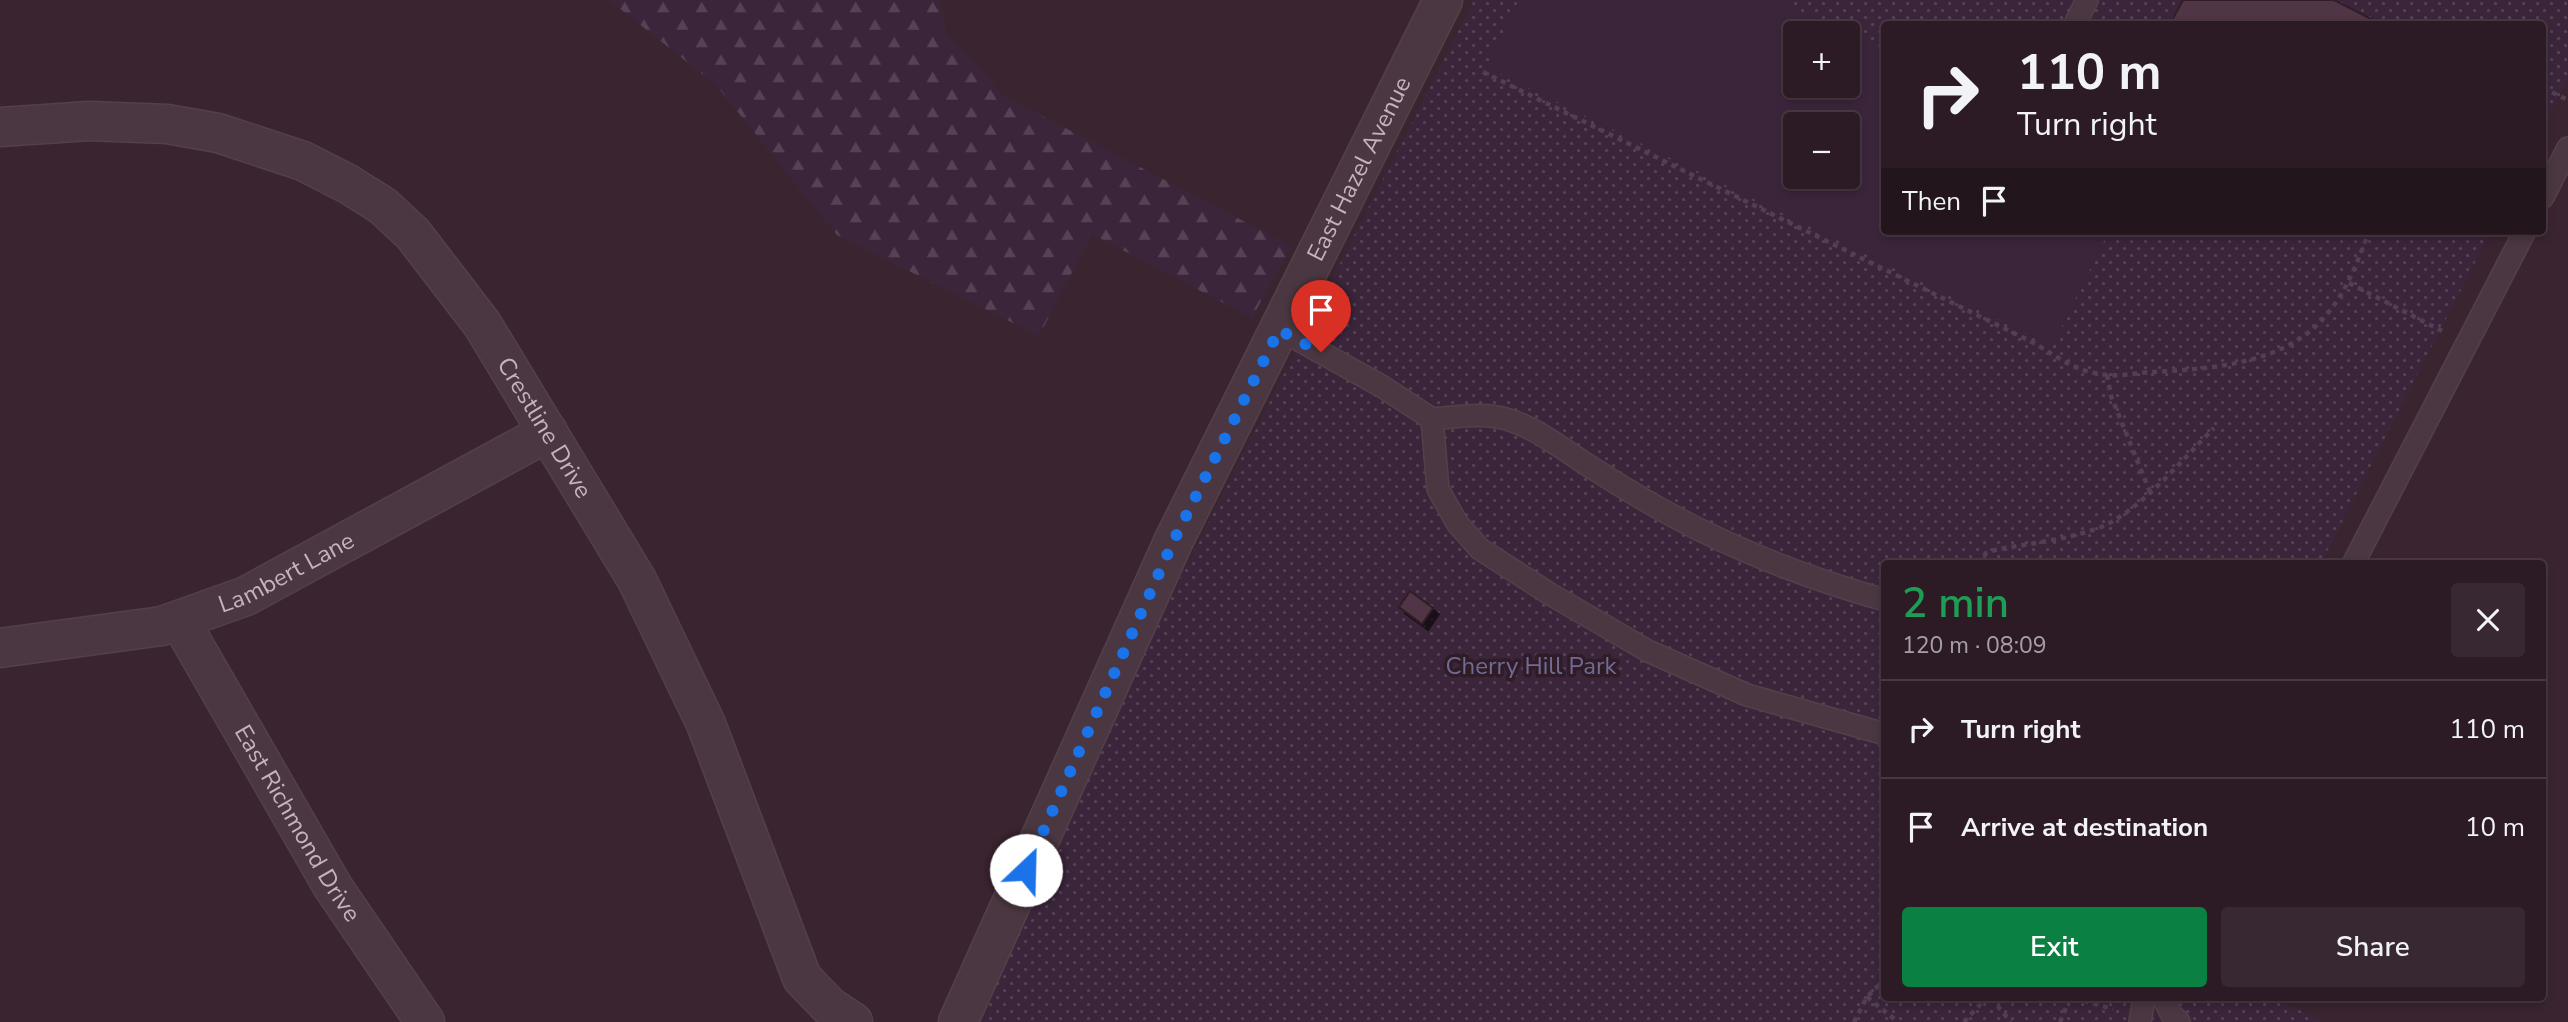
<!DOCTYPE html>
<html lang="en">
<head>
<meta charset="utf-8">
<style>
	body { margin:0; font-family:"Nunito Sans",sans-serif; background:#382831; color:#f1f3f6; height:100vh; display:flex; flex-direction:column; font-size:26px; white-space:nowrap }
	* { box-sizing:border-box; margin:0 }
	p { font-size:23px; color:#a6a1a6 }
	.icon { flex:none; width:38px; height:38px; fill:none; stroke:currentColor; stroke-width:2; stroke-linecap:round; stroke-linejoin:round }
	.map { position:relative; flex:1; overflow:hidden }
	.panel { position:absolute; left:1881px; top:560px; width:665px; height:441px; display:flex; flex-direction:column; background:#2c1b24; border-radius:7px; box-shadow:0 4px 10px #0003,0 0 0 2px #483941 }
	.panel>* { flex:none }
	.banner { position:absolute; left:1881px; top:21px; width:665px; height:214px; border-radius:7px; box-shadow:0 4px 10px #0003,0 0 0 2px #483941; background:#2c1b24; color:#f1f3f6; overflow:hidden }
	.controls { position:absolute; left:1783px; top:21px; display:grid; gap:14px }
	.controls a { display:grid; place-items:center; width:77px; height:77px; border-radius:7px; background:#2c1b24; box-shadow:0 4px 10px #0003,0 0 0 2px #483941; font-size:35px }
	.pin { position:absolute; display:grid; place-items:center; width:60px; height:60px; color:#fff; margin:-72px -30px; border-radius:50% 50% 50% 0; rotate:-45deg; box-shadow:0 0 7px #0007 }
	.pin .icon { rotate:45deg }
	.me { position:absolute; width:77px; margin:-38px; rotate:24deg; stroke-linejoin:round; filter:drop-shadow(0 0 5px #0008) }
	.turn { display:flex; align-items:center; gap:24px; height:147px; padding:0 21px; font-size:32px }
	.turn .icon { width:91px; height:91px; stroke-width:2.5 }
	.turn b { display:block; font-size:49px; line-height:60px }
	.then { display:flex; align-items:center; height:66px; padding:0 21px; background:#0003; gap:14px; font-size:26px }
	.round { display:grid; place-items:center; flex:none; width:74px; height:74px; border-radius:7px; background:#382831 }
	.summary { display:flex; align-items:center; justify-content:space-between; height:119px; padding:0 21px }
	h1 { font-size:42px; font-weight:600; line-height:52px; color:#1e9e55 }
	.cta { display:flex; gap:14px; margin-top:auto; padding:14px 21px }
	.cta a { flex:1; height:80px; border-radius:7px; background:#0b8043; color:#fff; font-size:28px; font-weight:600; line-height:80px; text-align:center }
	.cta a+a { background:#382831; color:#f1f3f6 }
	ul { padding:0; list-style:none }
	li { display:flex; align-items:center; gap:21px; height:98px; padding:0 21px; border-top:2px solid #483941 }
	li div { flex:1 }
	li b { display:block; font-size:26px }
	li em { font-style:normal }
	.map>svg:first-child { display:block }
	.forest { fill:url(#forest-firs) }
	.park { fill:url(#park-dots); fill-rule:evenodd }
	.pitch { fill:#3b253b; fill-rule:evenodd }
	.building { fill:#503644; stroke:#311e28; stroke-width:2; filter:url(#shadow) }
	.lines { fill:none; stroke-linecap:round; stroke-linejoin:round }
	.lane-casing { stroke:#53404a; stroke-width:24 }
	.street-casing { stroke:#53404a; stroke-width:41 }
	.path { stroke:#533e53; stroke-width:4.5; stroke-dasharray:5 5; stroke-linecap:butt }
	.lane { stroke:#4b3741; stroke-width:21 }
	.street { stroke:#4b3741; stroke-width:38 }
	.route { stroke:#1a73e8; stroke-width:12; stroke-dasharray:0 21.6 }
	.labels { text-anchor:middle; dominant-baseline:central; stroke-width:7; stroke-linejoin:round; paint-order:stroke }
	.street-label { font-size:24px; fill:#c6b2bc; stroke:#2f1c26 }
	.park-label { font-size:24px; fill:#706b96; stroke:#2f1c26 }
</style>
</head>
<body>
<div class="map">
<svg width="2568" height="1022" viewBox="0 0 2568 1022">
	<defs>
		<pattern id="forest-firs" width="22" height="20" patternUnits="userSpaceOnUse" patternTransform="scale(1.75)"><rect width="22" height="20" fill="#3b253b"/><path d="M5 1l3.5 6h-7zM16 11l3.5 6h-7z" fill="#564255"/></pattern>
		<pattern id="park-dots" width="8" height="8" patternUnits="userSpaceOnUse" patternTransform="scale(1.75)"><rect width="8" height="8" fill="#3b253b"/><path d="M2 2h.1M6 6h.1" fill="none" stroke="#564255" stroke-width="1.8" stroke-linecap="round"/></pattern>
		<filter id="shadow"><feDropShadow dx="6" dy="6" stdDeviation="0" flood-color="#0009"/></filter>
	</defs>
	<rect width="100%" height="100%" fill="#3a2430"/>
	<polygon class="forest" points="609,0 939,0 946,32 1004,96 1291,246 1252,318 1092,234 1039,336 837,235 716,85"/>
	<path class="park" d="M 1474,0 L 2568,0 L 2568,79 L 2543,129 L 2543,24 L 1885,24 L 1885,231 L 2491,231 L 2321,563 L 1885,564 L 1885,998 L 2274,998 L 2324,1022 L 978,1022 L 1175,588 ZM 1796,33 L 1848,33 L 1848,86 L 1796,86 ZM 1796,124 L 1848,124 L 1848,177 L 1796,177 Z"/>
	<path class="pitch" d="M 1519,0 L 1778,0 L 1845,33 L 1796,33 L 1796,86 L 1848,86 L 1848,35 L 1885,53 L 1885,231 L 2109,231 L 2052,346 L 1486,67 ZM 1796,124 L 1848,124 L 1848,177 L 1796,177 Z"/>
	<g class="building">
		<polygon points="2183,0 2334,0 2381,24 2170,24"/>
		<polygon points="1410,591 1433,608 1422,624 1399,607"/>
	</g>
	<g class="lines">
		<defs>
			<g id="lane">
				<polyline points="2075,24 2087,0"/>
				<polyline points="2543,197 2568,148"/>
				<polyline points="1279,329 1383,387 1432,419"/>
				<polyline points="2353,564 2525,231"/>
				<path d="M 1885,600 C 1821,582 1759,559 1700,530 C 1664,512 1628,491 1594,469 C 1566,452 1538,428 1506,419 C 1483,412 1456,417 1432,419 L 1438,489 L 1457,523 L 1480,549 L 1550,594 L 1648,651 L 1747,695 L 1885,734"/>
				<polyline points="2163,998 2172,1015 2179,1022"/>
				<polyline points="2140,1022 2144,998"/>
			</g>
			<g id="street">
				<path id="s1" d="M 0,127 L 89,121 L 167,124 L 218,133 L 303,161 L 348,184 L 383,206 L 413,234 L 482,324 L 637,580 L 706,724 L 802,978 L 829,1006 L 853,1022"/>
				<path id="s2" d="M 180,621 L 333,887 L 425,1022"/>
				<path id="s3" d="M 0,648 L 162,626 L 246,596 L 548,432"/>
				<path id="s4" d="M 958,1022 L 1173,542 L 1443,0"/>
			</g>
		</defs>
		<use href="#lane" class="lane-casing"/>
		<use href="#street" class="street-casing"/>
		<g class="path">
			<path d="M 1483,72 L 2036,344 C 2060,359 2078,373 2109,375 C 2123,376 2137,373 2151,372 C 2207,369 2276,365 2318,324 C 2345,297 2356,266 2369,231"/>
			<polyline points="2543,88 2568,100"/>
			<polyline points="2349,283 2442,331"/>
			<polyline points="2107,375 2111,396 2150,492"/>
			<path d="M 1978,564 L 1986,553 L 1995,550 C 2030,543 2068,540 2101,527 C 2140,511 2184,458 2214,428"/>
			<polyline points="1867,997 1898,1022"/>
			<polyline points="1991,998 2011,1022"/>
			<polyline points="2074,998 2113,1009"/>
			<polyline points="1854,1022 1867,997 1885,979"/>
			<polyline points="1964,1022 1986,998"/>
			<polyline points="2060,1022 2070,998"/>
		</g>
		<use href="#lane" class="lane"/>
		<use href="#street" class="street"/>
	</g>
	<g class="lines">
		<polyline class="route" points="1026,870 1173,542 1279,330 1321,352"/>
	</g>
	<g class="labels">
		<g class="street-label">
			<text stroke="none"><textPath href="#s4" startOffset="943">East Hazel Avenue</textPath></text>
			<text stroke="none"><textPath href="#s1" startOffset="676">Crestline Drive</textPath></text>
			<text stroke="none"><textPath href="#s3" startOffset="299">Lambert Lane</textPath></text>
			<text stroke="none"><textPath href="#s2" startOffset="234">East Richmond Drive</textPath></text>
		</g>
		<g class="park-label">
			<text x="1531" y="666">Cherry Hill Park</text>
		</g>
	</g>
</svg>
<div class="controls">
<a>+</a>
<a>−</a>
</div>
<div class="pin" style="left:1321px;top:352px;background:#d93025"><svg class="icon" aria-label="arrive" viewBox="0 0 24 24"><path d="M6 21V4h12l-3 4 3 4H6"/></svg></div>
<svg class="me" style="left:1026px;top:870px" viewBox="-20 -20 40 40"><circle r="19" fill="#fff"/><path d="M0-13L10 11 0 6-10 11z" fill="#1a73e8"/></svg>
<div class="banner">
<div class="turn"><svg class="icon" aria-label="right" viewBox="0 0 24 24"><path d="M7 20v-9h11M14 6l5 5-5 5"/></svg><div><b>110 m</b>Turn right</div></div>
<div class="then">Then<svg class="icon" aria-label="arrive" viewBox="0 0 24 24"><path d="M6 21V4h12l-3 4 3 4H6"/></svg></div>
</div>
<section class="panel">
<div class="summary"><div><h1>2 min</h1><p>120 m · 08:09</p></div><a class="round"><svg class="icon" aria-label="close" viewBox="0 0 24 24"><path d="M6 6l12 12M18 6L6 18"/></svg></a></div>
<ul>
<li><svg class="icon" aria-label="right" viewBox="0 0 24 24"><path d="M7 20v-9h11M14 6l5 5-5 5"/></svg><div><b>Turn right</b></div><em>110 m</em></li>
<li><svg class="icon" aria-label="arrive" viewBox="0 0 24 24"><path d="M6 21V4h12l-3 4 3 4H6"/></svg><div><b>Arrive at destination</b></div><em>10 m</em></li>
</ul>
<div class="cta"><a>Exit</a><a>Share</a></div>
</section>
</div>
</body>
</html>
